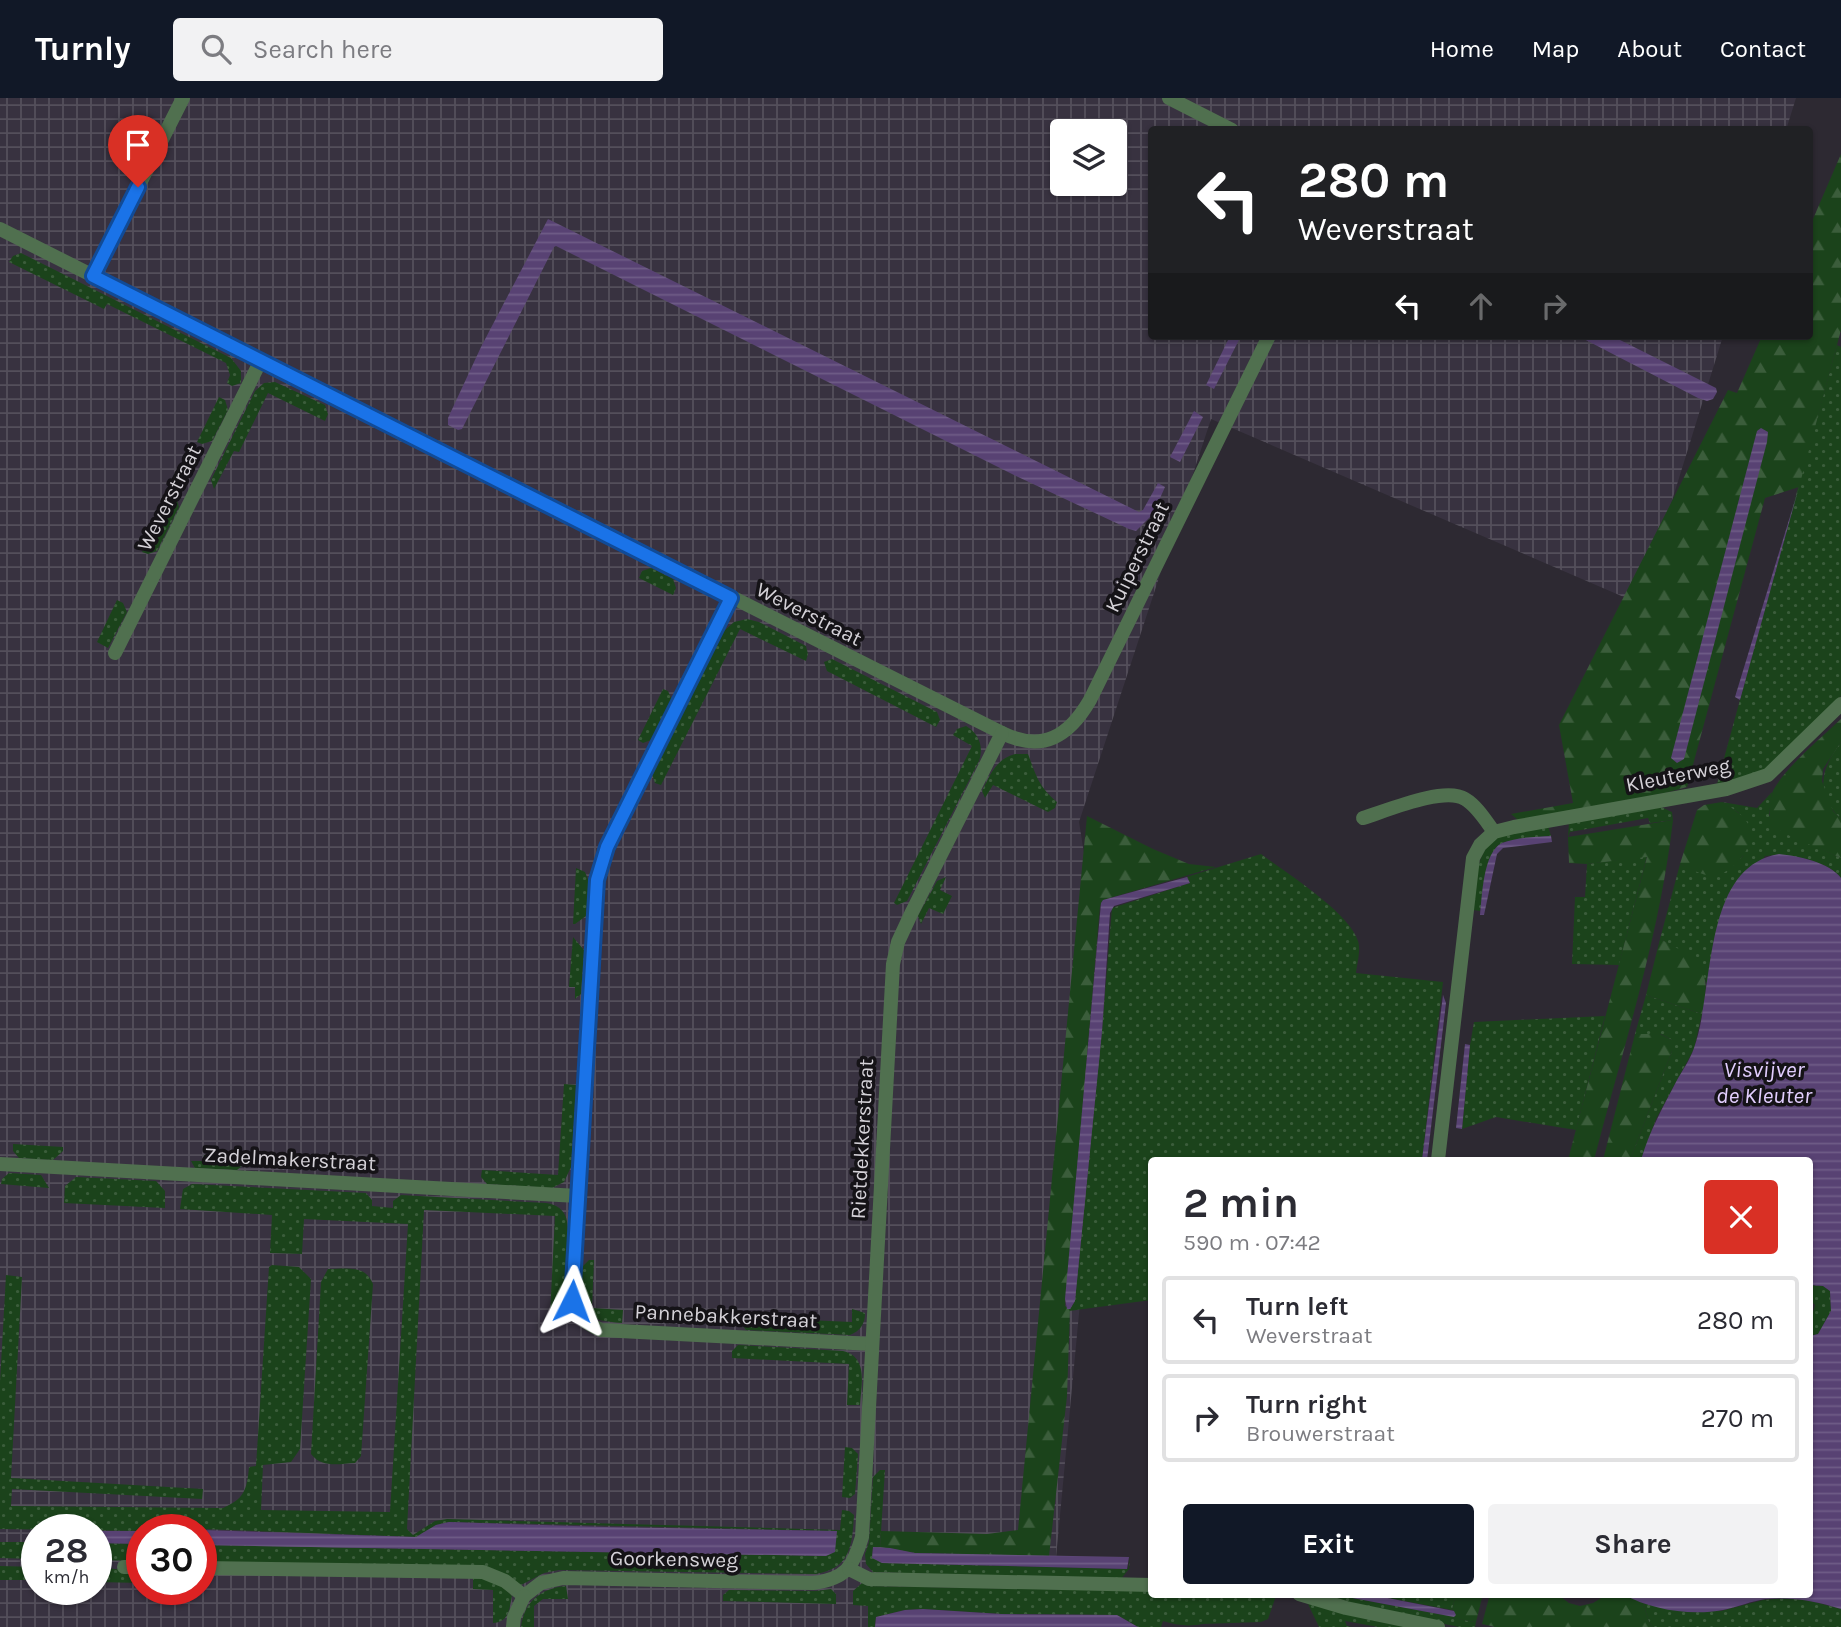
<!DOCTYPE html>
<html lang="en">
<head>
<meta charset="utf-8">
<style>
	body { margin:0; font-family:Karla,sans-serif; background:#f2f2f3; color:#2b2b33; height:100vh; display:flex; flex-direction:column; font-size:26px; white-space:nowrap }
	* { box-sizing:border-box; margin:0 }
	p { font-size:23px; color:#7c7c81 }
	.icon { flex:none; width:38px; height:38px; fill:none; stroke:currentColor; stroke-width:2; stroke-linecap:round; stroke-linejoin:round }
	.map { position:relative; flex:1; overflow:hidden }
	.side { position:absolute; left:1148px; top:1059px; width:665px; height:441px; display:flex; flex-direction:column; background:#fff; border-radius:7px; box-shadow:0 2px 5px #0004 }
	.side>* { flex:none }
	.hud { position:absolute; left:1148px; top:28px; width:665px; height:214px; border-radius:7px; box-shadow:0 2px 5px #0004; background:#202124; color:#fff; overflow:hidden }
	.tools { position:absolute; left:1050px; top:21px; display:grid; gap:14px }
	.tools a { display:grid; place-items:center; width:77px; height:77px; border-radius:7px; background:#fff; box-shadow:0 2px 5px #0004; font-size:35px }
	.speed { position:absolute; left:21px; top:1416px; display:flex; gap:14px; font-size:35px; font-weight:700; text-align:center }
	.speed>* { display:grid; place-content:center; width:91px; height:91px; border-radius:50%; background:#fff; box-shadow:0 2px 5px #0004; line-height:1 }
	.speed small { font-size:18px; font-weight:400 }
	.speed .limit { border:10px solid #d22; background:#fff; color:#111 }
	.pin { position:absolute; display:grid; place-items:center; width:60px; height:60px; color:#fff; margin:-72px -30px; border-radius:50% 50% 50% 0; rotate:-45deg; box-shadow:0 0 7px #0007 }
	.pin .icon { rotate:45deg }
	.me { position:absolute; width:77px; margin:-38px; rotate:3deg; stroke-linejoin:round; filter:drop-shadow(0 0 5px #0008) }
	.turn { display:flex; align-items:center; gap:24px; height:147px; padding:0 35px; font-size:32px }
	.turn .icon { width:91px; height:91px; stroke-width:2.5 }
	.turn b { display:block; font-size:49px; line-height:60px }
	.lanes { display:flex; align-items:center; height:66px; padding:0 35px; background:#0003; justify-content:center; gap:35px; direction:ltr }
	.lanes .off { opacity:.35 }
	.round { display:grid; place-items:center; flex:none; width:74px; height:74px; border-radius:7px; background:#f2f2f3 }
	.head { display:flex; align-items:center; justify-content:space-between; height:119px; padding:0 35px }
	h1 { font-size:42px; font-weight:700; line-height:52px }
	.action { display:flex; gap:14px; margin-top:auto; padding:14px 35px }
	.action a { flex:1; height:80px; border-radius:7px; background:#111827; color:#fff; font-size:28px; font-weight:700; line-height:80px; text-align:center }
	.action a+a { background:#f2f2f3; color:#2b2b33 }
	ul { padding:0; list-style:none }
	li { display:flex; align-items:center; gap:21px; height:88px; margin:0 14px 10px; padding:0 21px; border:4px solid #e1e1e2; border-radius:7px }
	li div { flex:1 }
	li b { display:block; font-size:26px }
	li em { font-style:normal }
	header { display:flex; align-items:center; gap:42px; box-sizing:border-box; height:98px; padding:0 35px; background:#111827; color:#fff }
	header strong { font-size:33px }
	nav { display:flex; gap:38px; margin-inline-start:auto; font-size:24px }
	.search { width:490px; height:63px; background:#f2f2f3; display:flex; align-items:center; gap:18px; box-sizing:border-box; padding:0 24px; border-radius:7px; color:#7c7c81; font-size:26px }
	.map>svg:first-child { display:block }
	.industrial { fill:url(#industrial-grid); fill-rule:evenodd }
	.grass { fill:url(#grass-dots) }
	.forest { fill:url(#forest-firs) }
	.water { fill:url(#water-rules) }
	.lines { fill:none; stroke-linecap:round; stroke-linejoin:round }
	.minor { stroke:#50704f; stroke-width:14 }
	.route-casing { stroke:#114b97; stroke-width:18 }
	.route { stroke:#1a73e8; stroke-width:12 }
	.labels { text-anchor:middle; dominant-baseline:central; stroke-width:7; stroke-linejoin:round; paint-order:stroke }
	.street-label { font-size:21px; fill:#d5d2d8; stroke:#151317 }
	.water-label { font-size:23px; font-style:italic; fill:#e2cefe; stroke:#151317 }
</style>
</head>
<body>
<header>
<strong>Turnly</strong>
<div class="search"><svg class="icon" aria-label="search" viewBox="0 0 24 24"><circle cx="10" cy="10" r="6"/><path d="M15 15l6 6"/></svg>Search here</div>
<nav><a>Home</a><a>Map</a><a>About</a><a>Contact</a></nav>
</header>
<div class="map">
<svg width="1841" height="1529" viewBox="0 0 1841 1529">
	<defs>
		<pattern id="industrial-grid" width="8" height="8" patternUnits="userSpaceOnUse" patternTransform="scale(1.75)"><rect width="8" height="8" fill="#383240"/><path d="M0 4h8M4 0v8" fill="none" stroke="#544f5b"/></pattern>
		<pattern id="grass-dots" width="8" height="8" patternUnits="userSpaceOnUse" patternTransform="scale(1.75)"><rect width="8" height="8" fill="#1b431b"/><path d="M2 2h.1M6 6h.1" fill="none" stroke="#3b5d3b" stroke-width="1.8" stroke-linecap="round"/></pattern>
		<pattern id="forest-firs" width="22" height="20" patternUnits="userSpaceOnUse" patternTransform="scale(1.75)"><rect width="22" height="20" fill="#1b431b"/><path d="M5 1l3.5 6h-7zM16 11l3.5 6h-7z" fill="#3b5d3b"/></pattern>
		<pattern id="water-rules" width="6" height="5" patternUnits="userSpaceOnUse" patternTransform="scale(1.75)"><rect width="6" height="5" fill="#584273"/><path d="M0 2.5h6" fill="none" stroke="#6f5c86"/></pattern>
	</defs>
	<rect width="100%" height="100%" fill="#2d2932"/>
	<path class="industrial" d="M 0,0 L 1796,0 L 1786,32 L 1152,32 L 1152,238 L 1723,238 L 1640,506 L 1211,321 L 1079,724 L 1108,907 L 1056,1460 L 881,1478 L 873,1529 L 0,1529 ZM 1062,33 L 1115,33 L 1115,86 L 1062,86 ZM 37,1432 L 96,1432 L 96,1491 L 37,1491 ZM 142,1432 L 201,1432 L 201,1491 L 142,1491 Z"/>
	<g class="grass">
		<polygon points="21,155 231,260 241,273 241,285 232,288 227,285 230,277 226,265 107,206 104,211 9,164 13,158"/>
		<polygon points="1837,247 1841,249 1841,598 1764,672 1756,676 1717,686"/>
		<polygon points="275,284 325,307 328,316 325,323 268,295 239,354 234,353 214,391 211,382 255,293 264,285"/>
		<polygon points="219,299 225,302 228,312 212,343 202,346 197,344"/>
		<polygon points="170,396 176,399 179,409 157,453 148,456 142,454"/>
		<polygon points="651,470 673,481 676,490 673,497 639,480 642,473"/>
		<polygon points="117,502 123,505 127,514 108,550 97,544"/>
		<polygon points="747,521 759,524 806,548 808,556 806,563 740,531 661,687 655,685 652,676 724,533 734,524"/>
		<polygon points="832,561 937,614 940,622 936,629 827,573 824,564"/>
		<polygon points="663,591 668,593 672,602 651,642 643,645 638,642"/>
		<path d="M 966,628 C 979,636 984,648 979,663 L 907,803 L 897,807 L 894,805 L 972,648 L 953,637 L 957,631 Z"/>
		<path d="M 1841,644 L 1841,721 C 1814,696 1821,670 1841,644 Z"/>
		<path d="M 1015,656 L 1028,656 C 1036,677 1038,688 1057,704 L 1055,710 L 1048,714 L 993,687 L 985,700 L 982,693 C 990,677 996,661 1015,656 Z"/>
		<path d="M 1772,694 L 1769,717 L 1782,733 L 1841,760 L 1841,780 C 1827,762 1787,755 1765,758 L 1714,842 L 1707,886 C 1698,862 1682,853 1660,841 L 1680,766 C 1710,779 1718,783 1743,758 L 1739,715 L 1722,704 L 1757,710 Z"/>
		<polygon points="1659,708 1672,714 1673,722 1650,725 1648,720 1570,734 1568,739 1569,724"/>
		<path d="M 1548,728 L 1551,738 L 1504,744 L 1496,749 L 1480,813 L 1473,812 C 1476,785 1474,747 1505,736 C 1518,731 1534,730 1548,728 Z"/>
		<path d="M 1261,756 C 1285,774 1350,815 1358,843 C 1361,852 1357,866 1356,875 L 1443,884 L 1422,1062 L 1152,1062 L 1151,1202 L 1069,1213 L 1075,1203 L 1102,933 L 1112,810 L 1190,785 L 1187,779 L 1183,780 Z"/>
		<polygon points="1647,758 1619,867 1572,866 1575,799 1585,799 1587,766"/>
		<polygon points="576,770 585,774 589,784 586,818 575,826 573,826"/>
		<polygon points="946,779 940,792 952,798 943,816 929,810 921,826 918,818 937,783"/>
		<polygon points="573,839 584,852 581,896 575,901 575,889 569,889"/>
		<polygon points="1646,897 1702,916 1694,951 1656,1021 1641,1062 1630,1062 1672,953 1672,942 1661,936 1635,936"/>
		<polygon points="1605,918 1576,1032 1496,1019 1462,1031 1470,947 1474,924"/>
		<polygon points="564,986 576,987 571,1069 564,1084 552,1090 487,1086 481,1079 482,1072 558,1077"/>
		<polygon points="13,1046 63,1049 63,1053 53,1062 19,1060 13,1053"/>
		<polygon points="204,1057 244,1059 243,1067 237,1072 195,1070 191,1063 203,1063"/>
		<polygon points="9,1075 41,1077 49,1090 1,1086 2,1081"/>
		<polygon points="76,1079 156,1083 165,1093 165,1110 64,1105 65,1088"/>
		<path d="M 192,1086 L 366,1095 L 372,1102 L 372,1108 L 393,1110 L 393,1103 L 401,1097 L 546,1105 C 554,1106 561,1109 565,1117 C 572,1129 565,1185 564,1202 L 565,1211 L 559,1217 L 550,1217 L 555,1118 L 424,1112 L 407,1431 L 413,1437 L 435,1423 L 447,1421 L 840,1432 L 842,1412 L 849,1413 L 854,1417 C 852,1447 851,1470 816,1476 L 559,1472 L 544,1475 L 521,1487 L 501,1475 L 201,1464 L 201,1447 L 826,1458 L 837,1433 L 449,1424 L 436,1427 L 416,1439 L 203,1431 L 142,1433 L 0,1431 L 0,1284 L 6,1177 L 22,1179 L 11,1380 L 203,1391 L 202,1401 L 12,1391 L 11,1408 L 223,1410 C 244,1401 247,1392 249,1369 L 256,1368 L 269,1169 L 272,1167 L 299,1169 L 311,1181 L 300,1351 L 291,1364 L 263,1367 L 261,1412 L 390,1414 L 408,1126 L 304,1121 L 302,1156 L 270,1155 L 272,1117 L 180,1111 L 183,1091 Z"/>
		<path d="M 589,1162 L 594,1162 L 592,1210 L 623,1212 L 622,1225 C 575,1222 580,1210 582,1169 Z"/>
		<path d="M 328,1171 C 346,1171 365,1166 373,1186 L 361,1358 L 355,1365 C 338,1366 322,1370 311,1356 L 321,1184 Z"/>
		<polygon points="1810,1187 1823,1188 1830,1193 1831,1213 1818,1236 1810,1238 1810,1220 1812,1218 1815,1207 1810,1202"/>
		<path d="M 852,1211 L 865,1215 C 865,1226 860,1233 850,1237 L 746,1232 L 739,1223 L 739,1219 L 852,1224 Z"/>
		<path d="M 738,1247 L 843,1253 C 869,1259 861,1288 860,1307 L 847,1307 L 849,1266 L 732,1260 L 732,1253 Z"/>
		<polygon points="845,1349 852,1350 858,1356 855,1396 850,1400 842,1399"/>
		<polygon points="880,1372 885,1372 880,1449 873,1450 872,1459 882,1465 1128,1471 1130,1459 1129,1471 1120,1482 873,1474 866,1466 865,1456 869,1444 873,1379"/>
		<polygon points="0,1444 37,1444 37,1461 0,1460"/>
		<polygon points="96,1445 142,1446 142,1463 96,1462"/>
		<polygon points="0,1468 37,1469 37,1482 0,1482"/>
		<polygon points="96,1470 136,1472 142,1478 142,1485 96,1484"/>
		<path d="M 473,1479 C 487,1479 503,1487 512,1498 C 509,1512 509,1524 493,1525 L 493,1492 L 473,1491 Z"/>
		<path d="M 862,1485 L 868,1488 L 1151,1493 L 1152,1496 L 1276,1498 L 1268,1521 L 1261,1524 L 1202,1526 C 1189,1529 1175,1527 1163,1523 L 1161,1529 L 1138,1529 L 1117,1517 L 1002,1516 L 922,1511 L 905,1512 L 876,1519 L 875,1529 L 868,1529 L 868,1508 L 853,1507 L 853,1493 Z"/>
		<path d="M 566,1488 L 568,1501 L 543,1501 L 534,1508 L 534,1529 L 521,1529 C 524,1504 541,1490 566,1488 Z"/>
		<polygon points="831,1491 836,1496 836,1506 723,1503 723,1497 729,1492 816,1493"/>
		<polygon points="1320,1496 1331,1496 1450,1518 1451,1520 1476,1524 1475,1529 1459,1529 1335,1503"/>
		<polygon points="1367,1496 1456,1496 1452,1512"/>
		<polygon points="1785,1500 1807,1502 1841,1511 1841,1529 1653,1529 1649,1524 1643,1505 1683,1513 1721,1513 1763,1502"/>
		<polygon points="1308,1506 1420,1529 1378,1529 1345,1523 1347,1528 1352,1529 1319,1529"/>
	</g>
	<g class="forest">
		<polygon points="1841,56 1841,232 1799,389 1765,400 1687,689 1665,695 1518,722 1511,716 1573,705 1559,627 1728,292 1737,295 1762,238 1810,238 1810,128"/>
		<path d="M 1841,621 L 1841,644 L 1823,671 L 1822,683 L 1833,713 L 1841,721 L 1841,760 C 1827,753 1781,737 1773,727 C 1767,720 1770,697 1774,691 C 1787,668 1821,640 1841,621 Z"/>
		<path d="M 1722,704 C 1732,710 1746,718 1750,730 C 1755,748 1735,773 1717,777 C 1706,780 1691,771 1680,766 L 1697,712 L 1704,707 Z"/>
		<polygon points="1087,718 1153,751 1189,766 1216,769 1103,802 1100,808 1065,1208 1070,1211 1067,1298 1049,1458 915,1455 880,1449 881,1433 987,1436 1018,1432"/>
		<path d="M 1673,722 C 1660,837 1623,950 1594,1062 L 1568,1062 L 1647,759 L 1587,766 L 1569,765 L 1568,739 Z"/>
		<path d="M 1660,841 C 1697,860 1714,871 1702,916 L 1646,897 Z"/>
		<polygon points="1635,936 1660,936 1672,942 1672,953 1630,1062 1603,1062"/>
		<polygon points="1456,1496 1483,1496 1476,1524 1450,1520 1450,1518 1454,1518 1454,1513 1452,1512"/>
		<polygon points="1490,1496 1557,1496 1569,1505 1580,1508 1593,1505 1608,1496 1623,1496 1643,1505 1649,1524 1653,1529 1495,1529 1482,1526"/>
	</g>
	<g class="water">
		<polygon points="548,121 1139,414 1143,412 1158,385 1165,389 1153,416 1136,433 1129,431 1016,378 556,148 554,149 462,331 458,332 448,327 448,320 481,249"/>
		<polygon points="1230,238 1241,238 1214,291 1206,287"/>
		<polygon points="1578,238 1612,238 1716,290 1717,294 1713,301 1707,303 1698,300"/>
		<polygon points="1194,313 1203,319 1180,364 1170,359"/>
		<polygon points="1761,330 1768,334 1767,344 1684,661 1677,665 1671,660 1757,333"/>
		<polygon points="1799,389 1740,602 1735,599"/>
		<path d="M 1551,738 L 1552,744 L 1503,750 L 1497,756 L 1484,817 L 1480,817 C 1482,799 1483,754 1502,745 C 1516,739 1536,739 1551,738 Z"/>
		<path d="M 1779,756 C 1798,758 1829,764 1841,780 L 1841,1511 C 1816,1503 1792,1499 1766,1501 C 1751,1503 1738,1509 1723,1512 C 1691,1518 1651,1512 1623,1496 L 1810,1496 L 1810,1238 L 1818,1236 L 1831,1213 L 1830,1193 L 1823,1188 L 1810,1187 L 1810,1062 L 1641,1062 C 1649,1034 1663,1009 1676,984 C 1682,973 1690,962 1694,950 C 1715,893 1701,769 1779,756 Z"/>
		<polygon points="1187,779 1190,785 1114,808 1110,815 1102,933 1075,1203 1070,1211 1067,1211 1065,1201 1101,805 1103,802"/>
		<polygon points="1443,897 1446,905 1429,1046 1427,1062 1422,1062"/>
		<polygon points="1465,946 1470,947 1462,1031 1456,1030"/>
		<polygon points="449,1424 605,1429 837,1433 835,1454 826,1458 201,1447 201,1432 416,1439 436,1427"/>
		<polygon points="96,1433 142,1433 142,1446 96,1445"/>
		<polygon points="873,1449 890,1450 915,1455 1129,1459 1127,1471 882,1465 872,1460"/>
		<polygon points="1331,1496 1367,1496 1454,1513 1456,1517 1454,1519"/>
		<polygon points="923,1511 1001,1516 1117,1517 1138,1529 875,1529 876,1519 905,1512"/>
	</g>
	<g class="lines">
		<g class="minor">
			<polyline points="1169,0 1232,32"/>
			<path d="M 0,131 L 1002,635 C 1043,655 1069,638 1090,602 L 1269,238"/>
			<polyline points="93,178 183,0"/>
			<path d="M 731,500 L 607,749 L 596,782 L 572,1203 C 578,1219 585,1225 601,1232 L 872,1246"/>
			<polyline points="115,555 260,264"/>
			<path d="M 1363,720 C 1386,713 1444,688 1465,701 C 1477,708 1486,723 1494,734"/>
			<polyline points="1438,1062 1473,760 1480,747 1494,734 1514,729 1726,691 1768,677 1841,606"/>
			<polyline points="0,1066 578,1098"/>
			<polyline points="124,1469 142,1469"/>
			<path d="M 201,1470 L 483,1474 L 505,1483 L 524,1498 L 541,1485 L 563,1480 L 813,1485 C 846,1481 853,1469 862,1439 L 893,866 L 898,844 L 911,816 L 1002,635"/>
			<polyline points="849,1471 869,1481 1152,1487"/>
			<polyline points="1299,1496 1346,1510 1438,1529"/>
			<polyline points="513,1529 514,1519 524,1498"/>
		</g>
	</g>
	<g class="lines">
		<defs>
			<polyline id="route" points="138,89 93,178 731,500 607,749 597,782 572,1203"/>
		</defs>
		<use href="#route" class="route-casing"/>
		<use href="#route" class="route"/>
	</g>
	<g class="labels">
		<g class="street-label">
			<text transform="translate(169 400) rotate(-63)">Weverstraat</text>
			<text transform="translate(1137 459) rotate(-64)">Kuiperstraat</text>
			<text transform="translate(809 516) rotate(27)">Weverstraat</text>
			<text transform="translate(1678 677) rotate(-11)">Kleuterweg</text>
			<text transform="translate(862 1041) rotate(-87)">Rietdekkerstraat</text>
			<text transform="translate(290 1061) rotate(3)">Zadelmakerstraat</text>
			<text transform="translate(726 1218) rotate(3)">Pannebakkerstraat</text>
			<text transform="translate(674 1461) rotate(1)">Goorkensweg</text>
		</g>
		<g class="water-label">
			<text x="1764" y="971">Visvijver<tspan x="1764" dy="26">de Kleuter</tspan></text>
		</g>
	</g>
</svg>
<div class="tools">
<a><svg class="icon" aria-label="layers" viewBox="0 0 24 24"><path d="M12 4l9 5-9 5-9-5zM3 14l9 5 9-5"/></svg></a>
</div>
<div class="speed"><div>28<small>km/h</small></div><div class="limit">30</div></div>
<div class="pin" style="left:138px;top:89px;background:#d93025"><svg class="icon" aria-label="arrive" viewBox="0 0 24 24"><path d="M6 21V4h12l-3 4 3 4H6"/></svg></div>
<svg class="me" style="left:572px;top:1203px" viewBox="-20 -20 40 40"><path d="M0-17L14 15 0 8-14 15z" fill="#1a73e8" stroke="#fff" stroke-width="4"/></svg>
<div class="hud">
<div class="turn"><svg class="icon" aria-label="left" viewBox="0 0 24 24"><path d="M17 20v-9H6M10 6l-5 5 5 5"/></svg><div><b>280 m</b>Weverstraat</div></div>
<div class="lanes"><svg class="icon" aria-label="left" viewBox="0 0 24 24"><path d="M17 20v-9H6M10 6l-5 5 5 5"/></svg><svg class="icon off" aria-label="ahead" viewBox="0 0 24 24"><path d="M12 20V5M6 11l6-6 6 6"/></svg><svg class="icon off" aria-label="right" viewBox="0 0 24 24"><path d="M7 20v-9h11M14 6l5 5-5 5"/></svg></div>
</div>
<section class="side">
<div class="head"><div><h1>2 min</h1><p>590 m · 07:42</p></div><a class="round" style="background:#d93025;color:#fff"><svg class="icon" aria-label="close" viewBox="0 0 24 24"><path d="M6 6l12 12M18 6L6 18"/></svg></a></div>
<ul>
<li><svg class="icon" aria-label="left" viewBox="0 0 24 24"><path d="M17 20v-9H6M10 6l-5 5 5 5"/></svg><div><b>Turn left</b><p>Weverstraat</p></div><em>280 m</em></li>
<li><svg class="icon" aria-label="right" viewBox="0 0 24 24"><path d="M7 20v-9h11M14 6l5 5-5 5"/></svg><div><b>Turn right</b><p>Brouwerstraat</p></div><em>270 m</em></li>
</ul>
<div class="action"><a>Exit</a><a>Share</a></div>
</section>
</div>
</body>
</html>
